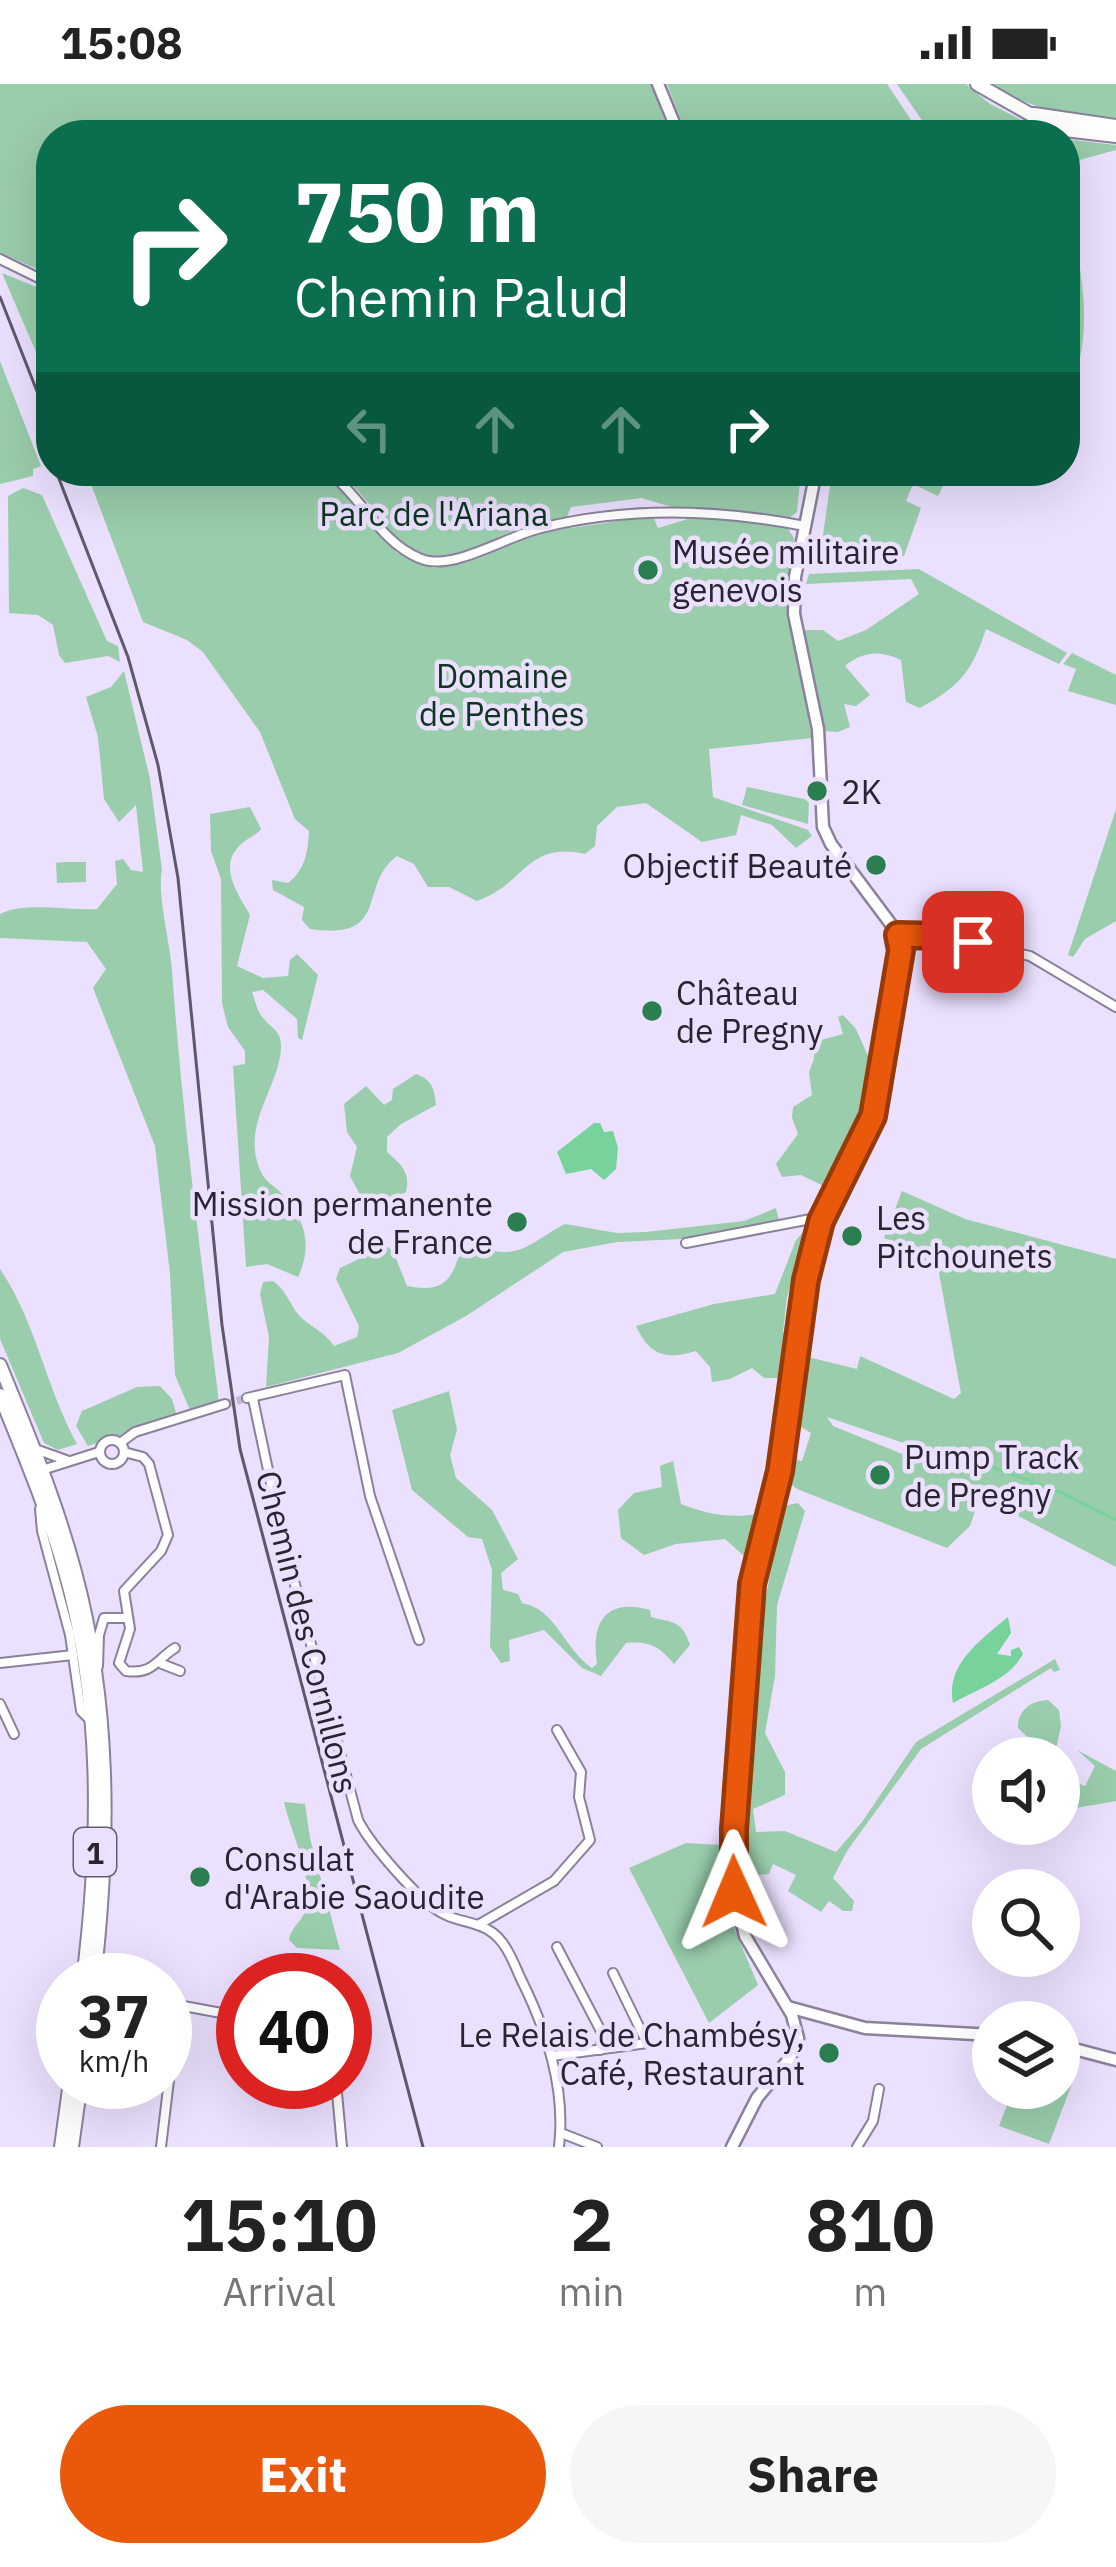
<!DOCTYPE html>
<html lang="en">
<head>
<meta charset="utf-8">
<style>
	body { margin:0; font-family:"IBM Plex Sans",sans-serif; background:#f6f6f6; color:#222; height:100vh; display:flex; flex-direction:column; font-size:45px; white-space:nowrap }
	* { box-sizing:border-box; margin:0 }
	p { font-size:39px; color:#767676 }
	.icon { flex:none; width:66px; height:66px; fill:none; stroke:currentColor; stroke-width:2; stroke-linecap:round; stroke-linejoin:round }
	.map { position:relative; height:2063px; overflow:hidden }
	.side { display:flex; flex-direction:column; background:#fff; flex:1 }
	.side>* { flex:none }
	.hud { position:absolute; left:36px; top:36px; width:1044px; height:366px; border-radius:48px; box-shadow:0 12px 48px #0002; background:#0b6e4f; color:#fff; overflow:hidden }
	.fabs { position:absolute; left:972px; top:1653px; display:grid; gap:24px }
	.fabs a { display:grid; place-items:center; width:108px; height:108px; border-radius:50%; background:#fff; box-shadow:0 12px 48px #0002; font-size:60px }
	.speed { position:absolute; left:36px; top:1869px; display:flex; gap:24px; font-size:60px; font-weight:700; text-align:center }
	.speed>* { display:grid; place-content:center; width:156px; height:156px; border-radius:50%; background:#fff; box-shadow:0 12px 48px #0002; line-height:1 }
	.speed small { font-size:30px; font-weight:400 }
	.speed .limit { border:18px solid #d22; background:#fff; color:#111 }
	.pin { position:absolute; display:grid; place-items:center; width:102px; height:102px; color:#fff; margin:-51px; border-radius:24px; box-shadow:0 6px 18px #0006 }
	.me { position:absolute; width:132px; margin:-66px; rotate:359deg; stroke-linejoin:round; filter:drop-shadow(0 0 9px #0008) }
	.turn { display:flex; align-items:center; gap:42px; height:252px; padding:0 60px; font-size:54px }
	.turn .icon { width:156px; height:156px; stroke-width:2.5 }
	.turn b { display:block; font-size:84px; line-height:102px }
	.lanes { display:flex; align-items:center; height:114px; padding:0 60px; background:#0003; justify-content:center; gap:60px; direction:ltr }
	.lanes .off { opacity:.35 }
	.eta { display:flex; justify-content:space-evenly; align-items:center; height:204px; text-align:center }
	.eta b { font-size:72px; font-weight:700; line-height:84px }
	.primary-button { display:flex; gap:24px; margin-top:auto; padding:24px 60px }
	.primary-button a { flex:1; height:138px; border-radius:72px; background:#ea580c; color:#fff; font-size:48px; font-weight:700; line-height:138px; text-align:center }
	.primary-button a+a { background:#f6f6f6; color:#222 }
	.status { display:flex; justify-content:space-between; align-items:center; height:84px; padding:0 60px; background:#fff; direction:ltr }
	.status svg { height:33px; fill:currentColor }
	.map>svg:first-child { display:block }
	.green { fill:#99cdab; fill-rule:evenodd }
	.water { fill:#77d29b }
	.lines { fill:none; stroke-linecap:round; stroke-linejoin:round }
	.stream { stroke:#77d29b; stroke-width:3 }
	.street-tunnel { stroke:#c4bad5; stroke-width:8; stroke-dasharray:8 4; stroke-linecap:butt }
	.street-casing { stroke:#8b819c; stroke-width:12 }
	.secondary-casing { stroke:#8b819c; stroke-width:15 }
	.primary-casing { stroke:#8b819c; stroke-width:16 }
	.street { stroke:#fff; stroke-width:8 }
	.secondary { stroke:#fff; stroke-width:10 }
	.primary { stroke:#fff; stroke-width:12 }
	.rail { stroke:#5e5869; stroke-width:3 }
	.route-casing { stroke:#983908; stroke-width:30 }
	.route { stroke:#ea580c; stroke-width:21 }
	.poi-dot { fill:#2a7e50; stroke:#ebe0fe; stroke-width:4.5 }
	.labels { text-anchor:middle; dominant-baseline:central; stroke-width:9; stroke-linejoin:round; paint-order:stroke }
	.shield { fill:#ebe0fe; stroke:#635c6e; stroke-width:3 }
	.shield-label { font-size:30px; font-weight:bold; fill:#292430 }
	.park-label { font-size:33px; fill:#0d351f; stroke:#ebe0fe }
	.poi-label { font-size:33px; fill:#292430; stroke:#ebe0fe; text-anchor:start }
	.street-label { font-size:33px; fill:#292430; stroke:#ebe0fe }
</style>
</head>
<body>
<div class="status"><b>15:08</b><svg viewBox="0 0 49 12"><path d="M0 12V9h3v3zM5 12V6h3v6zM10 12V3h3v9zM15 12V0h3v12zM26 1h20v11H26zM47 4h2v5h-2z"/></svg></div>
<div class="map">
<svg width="1116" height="2063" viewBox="0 0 1116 2063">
	<rect width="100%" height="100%" fill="#ebe0fe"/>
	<g class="green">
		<polygon points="0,0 651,0 670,51 51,51 51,191 0,169"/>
		<polygon points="667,0 887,0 921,51 687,51"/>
		<polygon points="897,0 966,0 990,20 1051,51 932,51"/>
		<path d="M 992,0 L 1116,0 L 1116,35 C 1070,32 1030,26 992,0 Z"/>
		<polygon points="1065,55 1116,61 1116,66 1065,80"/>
		<path d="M 1065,111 C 1080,177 1099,253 1065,316 Z"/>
		<polygon points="2,189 51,209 51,303"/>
		<polygon points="0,277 41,382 33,385 33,392 0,400"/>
		<path d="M 86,387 L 319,387 L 345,406 L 397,469 L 434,484 L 453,481 L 537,449 L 653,432 L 658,444 L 698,432 L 787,443 L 794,454 L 786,512 L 812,654 L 709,665 L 713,713 L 808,746 L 812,752 L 796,764 L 772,741 L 741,731 L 736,751 L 702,758 L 646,719 L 617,723 L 597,742 L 595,762 L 585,770 C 526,757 526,800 477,817 L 449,803 L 428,803 L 414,780 L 397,772 C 357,801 392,857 310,845 L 302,836 L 304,823 L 273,806 L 272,796 L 288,799 C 305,786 308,768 309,747 L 295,735 L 260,648 L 203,568 L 187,556 L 143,538 Z"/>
		<path d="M 335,387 L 801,387 L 797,428 L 788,435 L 672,423 L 641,414 L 571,423 L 567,433 L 519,444 L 464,469 L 434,476 C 378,456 377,414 335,387 Z"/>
		<polygon points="847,387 949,387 950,388 938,412 913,400 906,417 921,424 904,472 827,477 820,472 830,402"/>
		<polygon points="23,404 42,411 107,557 118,562 120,578 108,572 65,579 59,571 53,541 38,531 9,529 8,412"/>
		<path d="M 919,485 L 1067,569 L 1059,580 L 986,545 C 972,588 959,603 920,624 L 906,618 L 901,576 C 881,566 863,567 845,582 L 870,611 L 856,622 L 844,620 L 850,643 L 838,648 L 826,647 L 802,546 L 823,546 L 838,557 L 866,546 L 919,510 L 911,495 L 806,500 L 809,490 Z"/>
		<polygon points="1072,569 1116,591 1116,621 1068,607 1076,585 1063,580"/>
		<path d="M 124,587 L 150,695 L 162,786 C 157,811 170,858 172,886 C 182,1030 201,1174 219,1318 L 190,1326 L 175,1291 L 170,1190 L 155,1062 L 93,904 L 106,885 L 87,858 L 0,854 L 0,830 C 25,817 67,827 97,825 L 117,800 L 115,777 L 123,775 L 131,786 L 143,788 L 136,721 L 119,738 L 104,715 L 98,653 L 86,613 L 111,603 Z"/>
		<polygon points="747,703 809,716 808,740 742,721"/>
		<path d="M 250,723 L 261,745 C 257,751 250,753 245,757 C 215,779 237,808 250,831 L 237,882 L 263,894 L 288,892 L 290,876 L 297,870 L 318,891 L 302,956 L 298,954 L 297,935 L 263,906 L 252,908 C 255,916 257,927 263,934 C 273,946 281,946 281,963 C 280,1004 238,1042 262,1090 C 265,1097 276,1103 281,1109 C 305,1134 313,1161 298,1193 L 267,1180 L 246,1183 L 233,982 L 245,980 L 245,967 L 228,943 L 222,919 L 221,795 L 211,767 L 210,730 Z"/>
		<polygon points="1116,725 1116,837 1085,855 1073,873 1068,871"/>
		<polygon points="66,778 86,778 86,798 57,799 56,779"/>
		<polygon points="843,931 856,945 868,972 880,970 865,1036 832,1101 828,1104 801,1091 782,1093 776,1080 798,1050 792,1034 793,1023 812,1011 809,988 814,975 814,958 843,950 838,933"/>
		<path d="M 416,990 C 433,996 434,1005 436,1021 L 401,1040 L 387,1053 L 387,1068 C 401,1080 411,1089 406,1108 L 381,1119 L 365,1120 L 350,1092 L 357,1063 L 347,1048 L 344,1020 L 366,1002 L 384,1021 L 392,1016 L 393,1005 Z"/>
		<path d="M 902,1107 L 965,1135 L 1116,1175 L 1116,1483 L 980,1412 L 970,1442 L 947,1464 L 797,1405 L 787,1397 L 790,1375 L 802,1377 L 811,1349 L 795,1339 L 804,1272 L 857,1285 L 860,1272 L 954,1315 L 961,1309 L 938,1184 L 884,1154 ZM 827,1333 L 942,1372 L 942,1386 L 833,1342 Z"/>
		<path d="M 776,1124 L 779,1136 L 681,1155 L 617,1158 L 563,1168 L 466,1232 L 398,1269 L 266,1303 L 269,1253 L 260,1210 L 263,1198 L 273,1197 C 289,1208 290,1225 304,1236 C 315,1245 325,1249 334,1262 L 357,1253 L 359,1242 L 336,1195 L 340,1184 L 361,1174 L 381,1158 L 393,1167 L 407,1202 C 435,1207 449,1204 458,1174 L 444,1151 L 450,1147 L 472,1168 L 479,1164 C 522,1176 529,1159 565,1140 L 617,1149 L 646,1148 L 744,1137 Z"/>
		<path d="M 808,1143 L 787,1213 L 783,1248 L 792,1251 L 786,1294 L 764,1294 L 752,1284 L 730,1295 L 712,1298 L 710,1283 L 696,1267 C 666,1276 650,1272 636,1242 L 714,1220 L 775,1210 L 796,1156 Z"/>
		<path d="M 0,1185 C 36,1238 46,1304 77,1360 L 58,1366 L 44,1359 L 0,1255 Z"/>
		<polygon points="160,1302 172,1315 177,1332 88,1362 76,1342 82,1327 137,1303"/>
		<path d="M 449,1307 L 457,1346 L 450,1371 L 456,1394 L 492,1426 L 518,1475 L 501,1489 L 503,1506 L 518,1510 L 522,1519 C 556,1525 564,1565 592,1584 L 597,1580 C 591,1540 604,1513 650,1526 L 651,1533 C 673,1539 682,1536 690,1561 L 674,1580 C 659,1562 649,1557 626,1559 L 601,1592 L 582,1584 L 544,1546 L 509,1556 L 510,1577 L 501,1579 L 490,1563 L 492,1486 L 482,1455 L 468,1453 L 412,1406 L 392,1326 Z"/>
		<path d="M 673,1377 L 681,1420 C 711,1432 736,1435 767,1428 L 753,1480 L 725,1455 L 676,1460 L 644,1471 L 621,1454 L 618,1426 L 634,1409 L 662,1403 L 660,1382 Z"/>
		<polygon points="798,1419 805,1427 777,1521 775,1592 765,1649 785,1688 785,1711 753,1725 756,1748 785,1747 836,1768 862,1738 916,1658 1055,1575 1060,1586 1054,1588 1051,1584 921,1665 847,1767 833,1794 854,1817 852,1827 843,1827 829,1817 821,1828 788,1807 796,1791 773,1780 769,1790 755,1791 753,1805 743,1809 743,1742 762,1533 783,1422"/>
		<path d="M 1048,1616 L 1059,1626 L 1061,1642 L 1054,1674 L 1036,1674 L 1034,1659 L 1018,1644 C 1018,1626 1030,1617 1048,1616 Z"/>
		<polygon points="1077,1666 1116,1687 1116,1717 1059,1727 1059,1702 1066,1704 1071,1696 1085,1702 1095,1682"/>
		<path d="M 284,1718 L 305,1720 L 310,1754 L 340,1866 L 297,1864 L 289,1856 C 291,1842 304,1837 306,1823 C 313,1790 291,1750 284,1718 Z"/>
		<polygon points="686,1759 721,1761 723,1808 729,1832 758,1901 709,1939 629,1784"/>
		<polygon points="1059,1993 1073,1997 1049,2060 999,2042 1009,2016 1018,2012 1015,2004 1059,2004"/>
		<polygon points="108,1998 156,1998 153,2015 107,2009"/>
	</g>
	<g class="water">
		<polygon points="594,1039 600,1039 604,1048 613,1047 618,1064 616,1085 604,1096 591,1085 566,1090 557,1068"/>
		<path d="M 1008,1533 L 1011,1549 L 997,1570 L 1011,1572 L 1011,1566 L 1019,1563 L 1023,1570 C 1009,1596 975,1606 953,1619 C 945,1580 982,1555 1008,1533 Z"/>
	</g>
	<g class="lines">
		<polyline class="stream" points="992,1383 1062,1409 1116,1436"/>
		<polyline class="street-tunnel" points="225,1320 247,1314"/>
		<defs>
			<g id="street">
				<polyline points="0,175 51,200"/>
				<path d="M 326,387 C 362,411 378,457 419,474 C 451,489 506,452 541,444 C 629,422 717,425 805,442"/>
				<polyline points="898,851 943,852 1030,872 1116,923"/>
				<polyline points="686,1159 811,1135 821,1137"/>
				<polyline points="247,1314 345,1291 370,1412 419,1556"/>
				<path d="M 253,1315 L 282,1452 L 358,1736 C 370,1760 421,1820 446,1831 C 460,1838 477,1838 490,1847 C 505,1856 513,1877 520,1893 C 546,1945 566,2003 559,2063"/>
				<circle cx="112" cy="1368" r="12"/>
				<polyline points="120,1359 135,1348 225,1320"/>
				<polyline points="35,1365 66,1376"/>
				<path d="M 124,1368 L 143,1373 L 149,1380 L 168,1451 L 161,1467 L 124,1507 L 130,1545 L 119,1579 L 126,1587 C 153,1591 157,1575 175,1564"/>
				<polyline points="42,1386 99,1368"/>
				<polyline points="40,1425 42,1447 70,1551 81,1627 90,1636"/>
				<polyline points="0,1579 73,1571"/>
				<polyline points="162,1580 180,1587"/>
				<polyline points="98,1582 99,1551 104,1534 126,1534"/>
				<polyline points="0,1620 14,1650"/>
				<polyline points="478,1841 554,1797 590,1756 579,1713 581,1688 557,1646"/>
				<polyline points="557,1863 603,1951 600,1966"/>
				<polyline points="552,1972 647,1959 613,1889"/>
				<polyline points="336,1998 342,2063"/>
				<polyline points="561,2049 597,2063"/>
				<polyline points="161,2063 178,1921 243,1933"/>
				<polyline points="857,2063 873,2037 879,2005"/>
			</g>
			<g id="secondary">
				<polyline points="658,0 679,51"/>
				<polyline points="788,1923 865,1944 993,1951"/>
				<polyline points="1059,1961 1116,1976"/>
				<polyline points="732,2063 757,2014 790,1974 798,1954 792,1931 745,1852 734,1808 734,1745 751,1500 780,1387 806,1196 821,1137 873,1032 901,866 893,843 831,760 823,743 818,645 794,530 795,493 816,387"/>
			</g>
			<g id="primary">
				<polyline points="977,0 1056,45 1116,52"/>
				<polyline points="1034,30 1116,42"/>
				<path d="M 0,1281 C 28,1349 56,1417 75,1488 C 111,1622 110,1758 94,1896"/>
				<path d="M 0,1311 C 23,1368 47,1425 64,1484 C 103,1619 100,1758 83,1896"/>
				<polyline points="61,2063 70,1998"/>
				<polyline points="72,2063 81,1998"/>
			</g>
		</defs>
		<use href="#street" class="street-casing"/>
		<use href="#secondary" class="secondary-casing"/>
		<use href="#primary" class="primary-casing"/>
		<use href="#street" class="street"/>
		<use href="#secondary" class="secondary"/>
		<use href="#primary" class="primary"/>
		<g class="rail">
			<polyline points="0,213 51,343"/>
			<polyline points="56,387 128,573 158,681 178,794 222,1241 240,1365 423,2063"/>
		</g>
	</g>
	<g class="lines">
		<defs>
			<polyline id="route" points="734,1808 734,1745 752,1500 780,1387 806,1196 821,1137 873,1032 901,866 898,851 943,852 973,858"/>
		</defs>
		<use href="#route" class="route-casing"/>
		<use href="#route" class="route"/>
	</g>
	<g class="poi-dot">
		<circle cx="648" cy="486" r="12"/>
		<circle cx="817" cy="707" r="12"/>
		<circle cx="876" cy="781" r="12"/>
		<circle cx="652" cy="927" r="12"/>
		<circle cx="517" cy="1138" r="12"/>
		<circle cx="852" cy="1152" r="12"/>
		<circle cx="880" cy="1391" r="12"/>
		<circle cx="200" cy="1793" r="12"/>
		<circle cx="829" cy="1969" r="12"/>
	</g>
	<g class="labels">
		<rect class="shield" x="74" y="1744" width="42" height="48" rx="9"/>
		<g class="shield-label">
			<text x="95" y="1768">1</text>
		</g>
		<g class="park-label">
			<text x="434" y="429">Parc de l'Ariana</text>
			<text x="502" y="591">Domaine<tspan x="502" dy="38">de Penthes</tspan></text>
		</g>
		<g class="poi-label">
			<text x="672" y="467">Musée militaire<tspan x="672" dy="38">genevois</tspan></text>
			<text x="841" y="707">2K</text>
			<text x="852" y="781" text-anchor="end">Objectif Beauté</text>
			<text x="676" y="908">Château<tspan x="676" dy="38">de Pregny</tspan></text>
			<text x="493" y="1119" text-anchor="end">Mission permanente<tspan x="493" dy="38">de France</tspan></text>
			<text x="876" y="1133">Les<tspan x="876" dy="38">Pitchounets</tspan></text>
			<text x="904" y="1372">Pump Track<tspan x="904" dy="38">de Pregny</tspan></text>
			<text x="224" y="1774">Consulat<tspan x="224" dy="38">d'Arabie Saoudite</tspan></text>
			<text x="805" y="1950" text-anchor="end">Le Relais de Chambésy,<tspan x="805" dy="38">Café, Restaurant</tspan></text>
		</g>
		<g class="street-label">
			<text transform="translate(308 1548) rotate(76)">Chemin des Cornillons</text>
		</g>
	</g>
</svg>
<div class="fabs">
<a><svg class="icon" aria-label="sound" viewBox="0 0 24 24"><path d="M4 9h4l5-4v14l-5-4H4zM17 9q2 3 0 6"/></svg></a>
<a><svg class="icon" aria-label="search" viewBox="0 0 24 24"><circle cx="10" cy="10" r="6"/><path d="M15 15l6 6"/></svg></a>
<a><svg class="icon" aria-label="layers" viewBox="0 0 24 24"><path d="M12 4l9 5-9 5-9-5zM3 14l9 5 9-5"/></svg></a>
</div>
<div class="speed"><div>37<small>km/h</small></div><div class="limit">40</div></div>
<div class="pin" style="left:973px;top:858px;background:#d93025"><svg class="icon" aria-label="arrive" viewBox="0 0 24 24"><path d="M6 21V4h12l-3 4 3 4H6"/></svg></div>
<svg class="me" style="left:734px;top:1808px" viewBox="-20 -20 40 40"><path d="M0-17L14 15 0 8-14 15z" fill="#ea580c" stroke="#fff" stroke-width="4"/></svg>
<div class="hud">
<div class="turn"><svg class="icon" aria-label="right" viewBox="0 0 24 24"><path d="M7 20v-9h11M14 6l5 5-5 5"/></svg><div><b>750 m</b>Chemin Palud</div></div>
<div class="lanes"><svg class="icon off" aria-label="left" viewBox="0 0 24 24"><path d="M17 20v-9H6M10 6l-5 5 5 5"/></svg><svg class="icon off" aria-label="ahead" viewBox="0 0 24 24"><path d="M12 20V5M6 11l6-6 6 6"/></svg><svg class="icon off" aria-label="ahead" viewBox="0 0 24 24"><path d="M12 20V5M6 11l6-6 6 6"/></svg><svg class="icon" aria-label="right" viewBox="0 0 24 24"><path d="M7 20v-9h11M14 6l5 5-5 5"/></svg></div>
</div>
</div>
<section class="side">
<div class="eta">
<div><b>15:10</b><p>Arrival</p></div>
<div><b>2</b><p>min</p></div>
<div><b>810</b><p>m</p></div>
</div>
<div class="primary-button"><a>Exit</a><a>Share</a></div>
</section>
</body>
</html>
